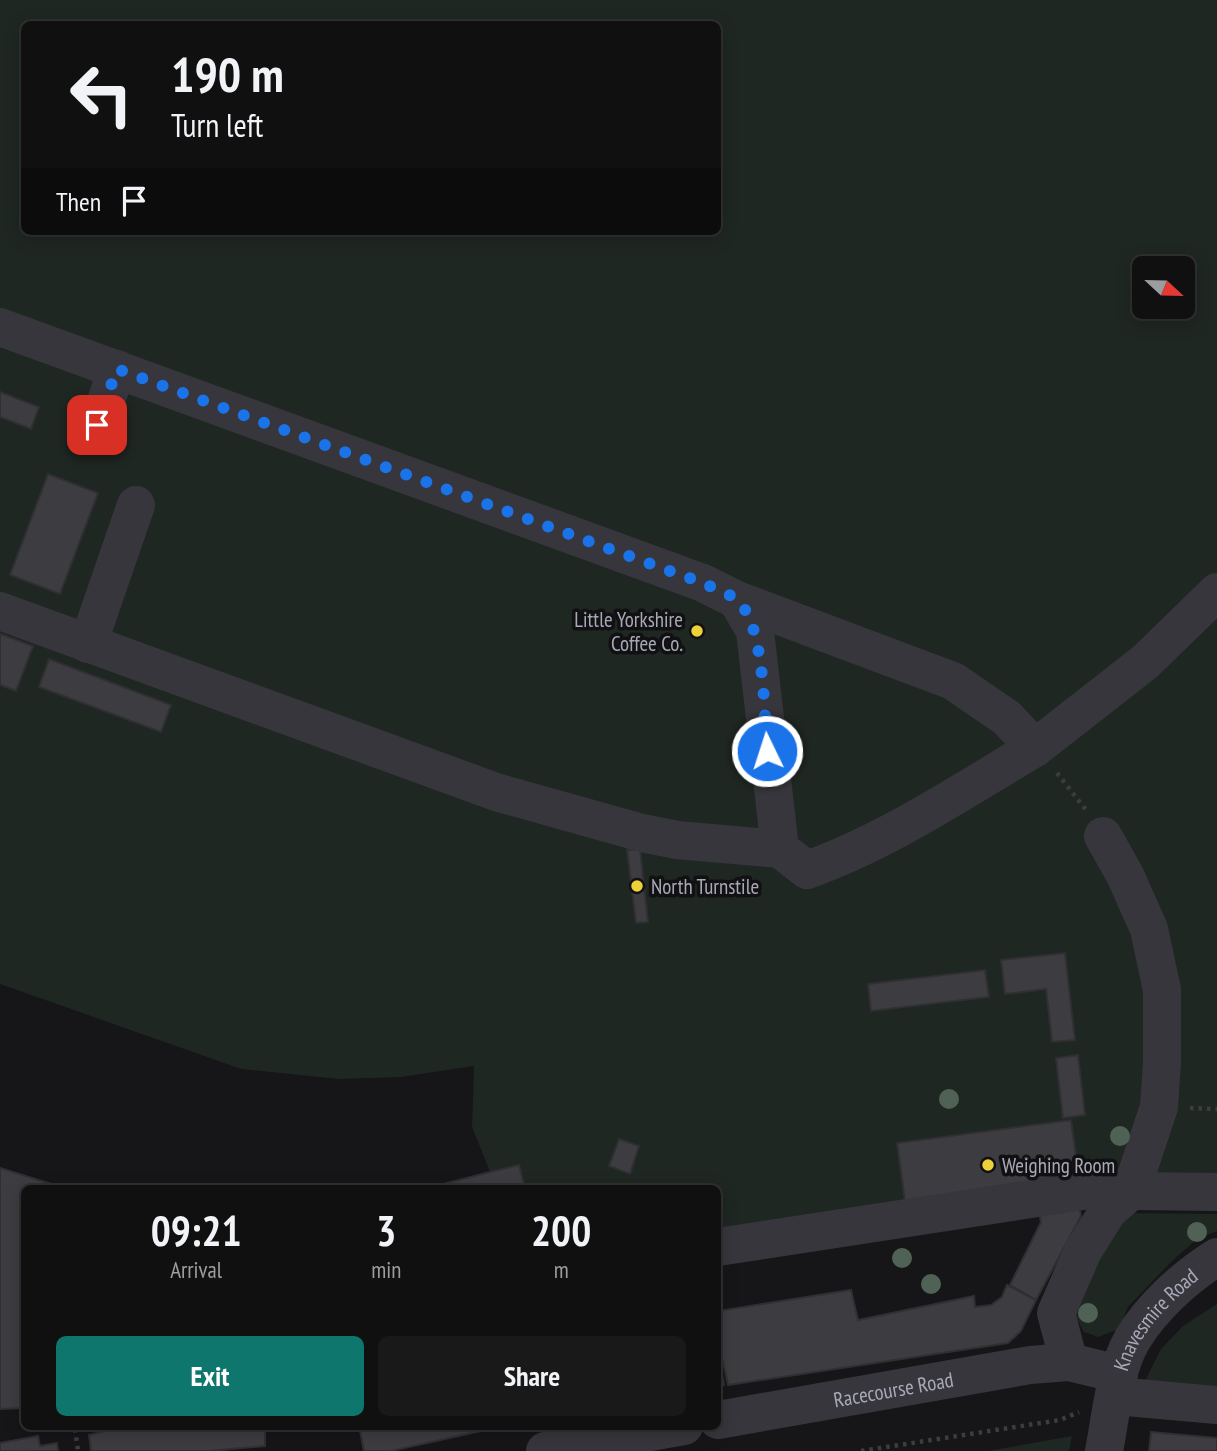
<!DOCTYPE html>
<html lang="en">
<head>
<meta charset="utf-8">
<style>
	body { margin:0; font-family:"PT Sans Narrow",sans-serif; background:#19191a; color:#f1f3f6; height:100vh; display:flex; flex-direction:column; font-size:26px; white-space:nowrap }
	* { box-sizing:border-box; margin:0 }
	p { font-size:23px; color:#9c9d9f }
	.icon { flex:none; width:38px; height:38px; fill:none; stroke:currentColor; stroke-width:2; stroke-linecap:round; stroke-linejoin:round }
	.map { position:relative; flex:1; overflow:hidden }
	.panel { position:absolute; left:21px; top:1185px; width:700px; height:245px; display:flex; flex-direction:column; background:#101011; border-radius:10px; box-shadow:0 4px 18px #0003,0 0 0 2px #303031 }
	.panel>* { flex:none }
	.banner { position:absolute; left:21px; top:21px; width:700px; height:214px; border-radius:10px; box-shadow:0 4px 18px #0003,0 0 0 2px #303031; background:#101011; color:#f1f3f6; overflow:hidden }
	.needle { width:46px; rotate:112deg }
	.fabs { position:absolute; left:1132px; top:256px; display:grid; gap:14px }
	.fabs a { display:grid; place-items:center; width:63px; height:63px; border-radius:10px; background:#101011; box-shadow:0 4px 18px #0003,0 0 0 2px #303031; font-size:35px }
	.pin { position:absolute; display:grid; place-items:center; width:60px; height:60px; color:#fff; margin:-30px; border-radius:14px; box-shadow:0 4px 10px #0006 }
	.me { position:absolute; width:77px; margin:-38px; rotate:356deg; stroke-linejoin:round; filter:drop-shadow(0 0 5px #0008) }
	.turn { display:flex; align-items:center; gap:24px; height:147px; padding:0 35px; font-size:32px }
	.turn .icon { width:91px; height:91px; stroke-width:2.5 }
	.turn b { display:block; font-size:49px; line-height:60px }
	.then { display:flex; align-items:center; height:66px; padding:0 35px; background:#0003; gap:14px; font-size:26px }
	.eta { display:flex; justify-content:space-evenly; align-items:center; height:119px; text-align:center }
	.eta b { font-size:42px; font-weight:600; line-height:49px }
	.button { display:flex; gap:14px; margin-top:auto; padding:14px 35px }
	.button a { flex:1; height:80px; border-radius:10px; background:#0f766e; color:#fff; font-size:28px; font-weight:600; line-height:80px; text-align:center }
	.button a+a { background:#19191a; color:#f1f3f6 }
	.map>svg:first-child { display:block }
	.green { fill:#1f2722; fill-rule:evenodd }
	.building { fill:#3d3d41; stroke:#302f33; stroke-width:2 }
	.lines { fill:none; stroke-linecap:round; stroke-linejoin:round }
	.path { stroke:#3c3d43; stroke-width:4.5; stroke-dasharray:3.5 5; stroke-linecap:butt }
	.minor { stroke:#37363c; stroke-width:38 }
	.tree { fill:#506255 }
	.route { stroke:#1a73e8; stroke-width:12; stroke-dasharray:0 21.6 }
	.poi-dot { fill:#ecd238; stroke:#111012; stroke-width:2.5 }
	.labels { text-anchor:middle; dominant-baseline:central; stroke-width:7; stroke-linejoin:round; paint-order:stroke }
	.poi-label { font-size:21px; fill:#a8a9b7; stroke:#111012; text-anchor:start }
	.street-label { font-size:21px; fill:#a8a9b7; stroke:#111012 }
</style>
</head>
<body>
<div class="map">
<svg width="1217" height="1451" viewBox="0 0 1217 1451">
	<rect width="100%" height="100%" fill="#161517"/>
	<g class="green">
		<path d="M 0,0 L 1217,0 L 1217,1178 L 718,1240 L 718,1188 L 525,1188 L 519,1165 L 490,1172 L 472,1127 L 474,1066 L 401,1077 L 339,1079 L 241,1069 L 0,984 ZM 24,24 L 718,24 L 718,231 L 24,231 ZM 1144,268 L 1183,268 L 1183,306 L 1144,306 Z"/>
		<polygon points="1129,1213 1217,1214 1217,1231 1197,1239 1172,1261 1128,1307 1119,1329 1098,1337 1084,1332 1075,1315 1079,1291"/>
		<polygon points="1217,1304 1217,1390 1145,1381 1161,1349 1183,1326"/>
		<polygon points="1072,1436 1069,1451 988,1451"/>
	</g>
	<g class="building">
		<polygon points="0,392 39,407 31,429 0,417"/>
		<polygon points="48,474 98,493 60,594 10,575"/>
		<polygon points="0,634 33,646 16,691 0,685"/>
		<polygon points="49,659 171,705 161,732 39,687"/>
		<polygon points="640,849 648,922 636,923 627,850"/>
		<polygon points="1065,953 1075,1040 1052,1042 1046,989 1005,994 1001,960"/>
		<polygon points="985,970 989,997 871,1011 868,984"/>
		<polygon points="1078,1055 1085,1115 1063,1118 1056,1058"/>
		<polygon points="1071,1120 1080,1186 906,1209 897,1143"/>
		<polygon points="619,1139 639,1146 630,1174 609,1166"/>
		<polygon points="519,1165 525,1188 428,1188 490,1172"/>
		<polygon points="0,1168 64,1188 24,1188 24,1408 0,1409"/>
		<polygon points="152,1184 151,1188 81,1188"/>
		<polygon points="1078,1200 1081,1216 1036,1300 1010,1285 1041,1222 1038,1206"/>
		<polygon points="1007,1285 1036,1300 1021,1331 1008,1343 728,1385 718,1339 718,1311 851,1290 858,1320 974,1296 975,1307 991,1305 1002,1297"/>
		<polygon points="718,1353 724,1385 718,1386"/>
		<polygon points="105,1426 265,1426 265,1446 209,1451 91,1451 89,1435 105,1431"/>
		<polygon points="359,1426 489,1426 490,1429 391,1451 364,1451"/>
		<polygon points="1151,1432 1217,1438 1217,1451 1149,1451"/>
		<polygon points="38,1436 40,1446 57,1443 58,1451 0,1451 0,1443"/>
	</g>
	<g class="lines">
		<g class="path">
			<polyline points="1057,773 1086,810"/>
			<polyline points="1190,1108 1217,1109"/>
			<polyline points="75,1429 78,1451"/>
			<polyline points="861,1451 1060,1420 1079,1412"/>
		</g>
		<g class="minor">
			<polyline points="0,327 703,583 737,600 953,681 1007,718 1035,748 1145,662 1217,592"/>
			<polyline points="98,425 117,369"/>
			<path d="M 737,600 L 755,631 L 780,849 L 807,870 C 888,841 961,792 1035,748"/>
			<polyline points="0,611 496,792 642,833 677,840 780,849"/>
			<polyline points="88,644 136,505"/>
			<polyline points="718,1247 1102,1188 1131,1191 1217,1192"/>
			<polyline points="1069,1362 1056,1313 1083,1251 1108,1211 1131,1191 1159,1107 1162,1062 1162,990 1149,929 1125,875 1103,836"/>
			<polyline points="1115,1396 1217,1405"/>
			<path id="s1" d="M 718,1420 L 1030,1365 L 1069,1362 L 1119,1374"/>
			<polyline points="545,1451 684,1426"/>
			<path id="s2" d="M 1104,1451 C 1111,1416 1114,1372 1132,1340 C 1151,1308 1185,1277 1217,1257"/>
		</g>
	</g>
	<g class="tree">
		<circle cx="949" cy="1099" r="10"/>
		<circle cx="1120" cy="1136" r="10"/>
		<circle cx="1197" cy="1232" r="10"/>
		<circle cx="902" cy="1258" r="10"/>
		<circle cx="931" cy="1284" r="10"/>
		<circle cx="1088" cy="1313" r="10"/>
	</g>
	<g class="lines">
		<path class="route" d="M 97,425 L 117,369 L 703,583 C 713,588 728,593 737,600 C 765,624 764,714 767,751"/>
	</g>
	<g class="poi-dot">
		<circle cx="697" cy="631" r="7"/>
		<circle cx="637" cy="886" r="7"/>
		<circle cx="988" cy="1165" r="7"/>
	</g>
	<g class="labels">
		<g class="poi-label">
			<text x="683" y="619" text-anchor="end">Little Yorkshire<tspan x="683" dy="24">Coffee Co.</tspan></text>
			<text x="651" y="886">North Turnstile</text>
			<text x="1002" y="1165">Weighing Room</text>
		</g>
		<g class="street-label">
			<text stroke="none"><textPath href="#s2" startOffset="145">Knavesmire Road</textPath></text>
			<text stroke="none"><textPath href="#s1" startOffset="178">Racecourse Road</textPath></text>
		</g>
	</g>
</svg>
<div class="fabs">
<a><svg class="needle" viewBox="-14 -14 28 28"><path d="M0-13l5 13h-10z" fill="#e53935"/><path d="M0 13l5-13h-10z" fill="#9c9d9f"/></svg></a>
</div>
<div class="pin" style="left:97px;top:425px;background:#d93025"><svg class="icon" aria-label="arrive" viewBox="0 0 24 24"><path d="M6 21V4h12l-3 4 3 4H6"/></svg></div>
<svg class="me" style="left:767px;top:751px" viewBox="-20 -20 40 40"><circle r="17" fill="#1a73e8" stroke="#fff" stroke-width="3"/><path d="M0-11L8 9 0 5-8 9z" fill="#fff"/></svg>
<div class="banner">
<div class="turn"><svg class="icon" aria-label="left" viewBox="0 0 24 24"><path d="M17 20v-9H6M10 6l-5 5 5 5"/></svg><div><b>190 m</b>Turn left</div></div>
<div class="then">Then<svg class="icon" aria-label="arrive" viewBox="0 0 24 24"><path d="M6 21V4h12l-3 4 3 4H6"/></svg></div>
</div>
<section class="panel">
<div class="eta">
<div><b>09:21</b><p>Arrival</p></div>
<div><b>3</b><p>min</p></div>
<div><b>200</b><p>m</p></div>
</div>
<div class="button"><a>Exit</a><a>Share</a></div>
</section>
</div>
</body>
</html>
